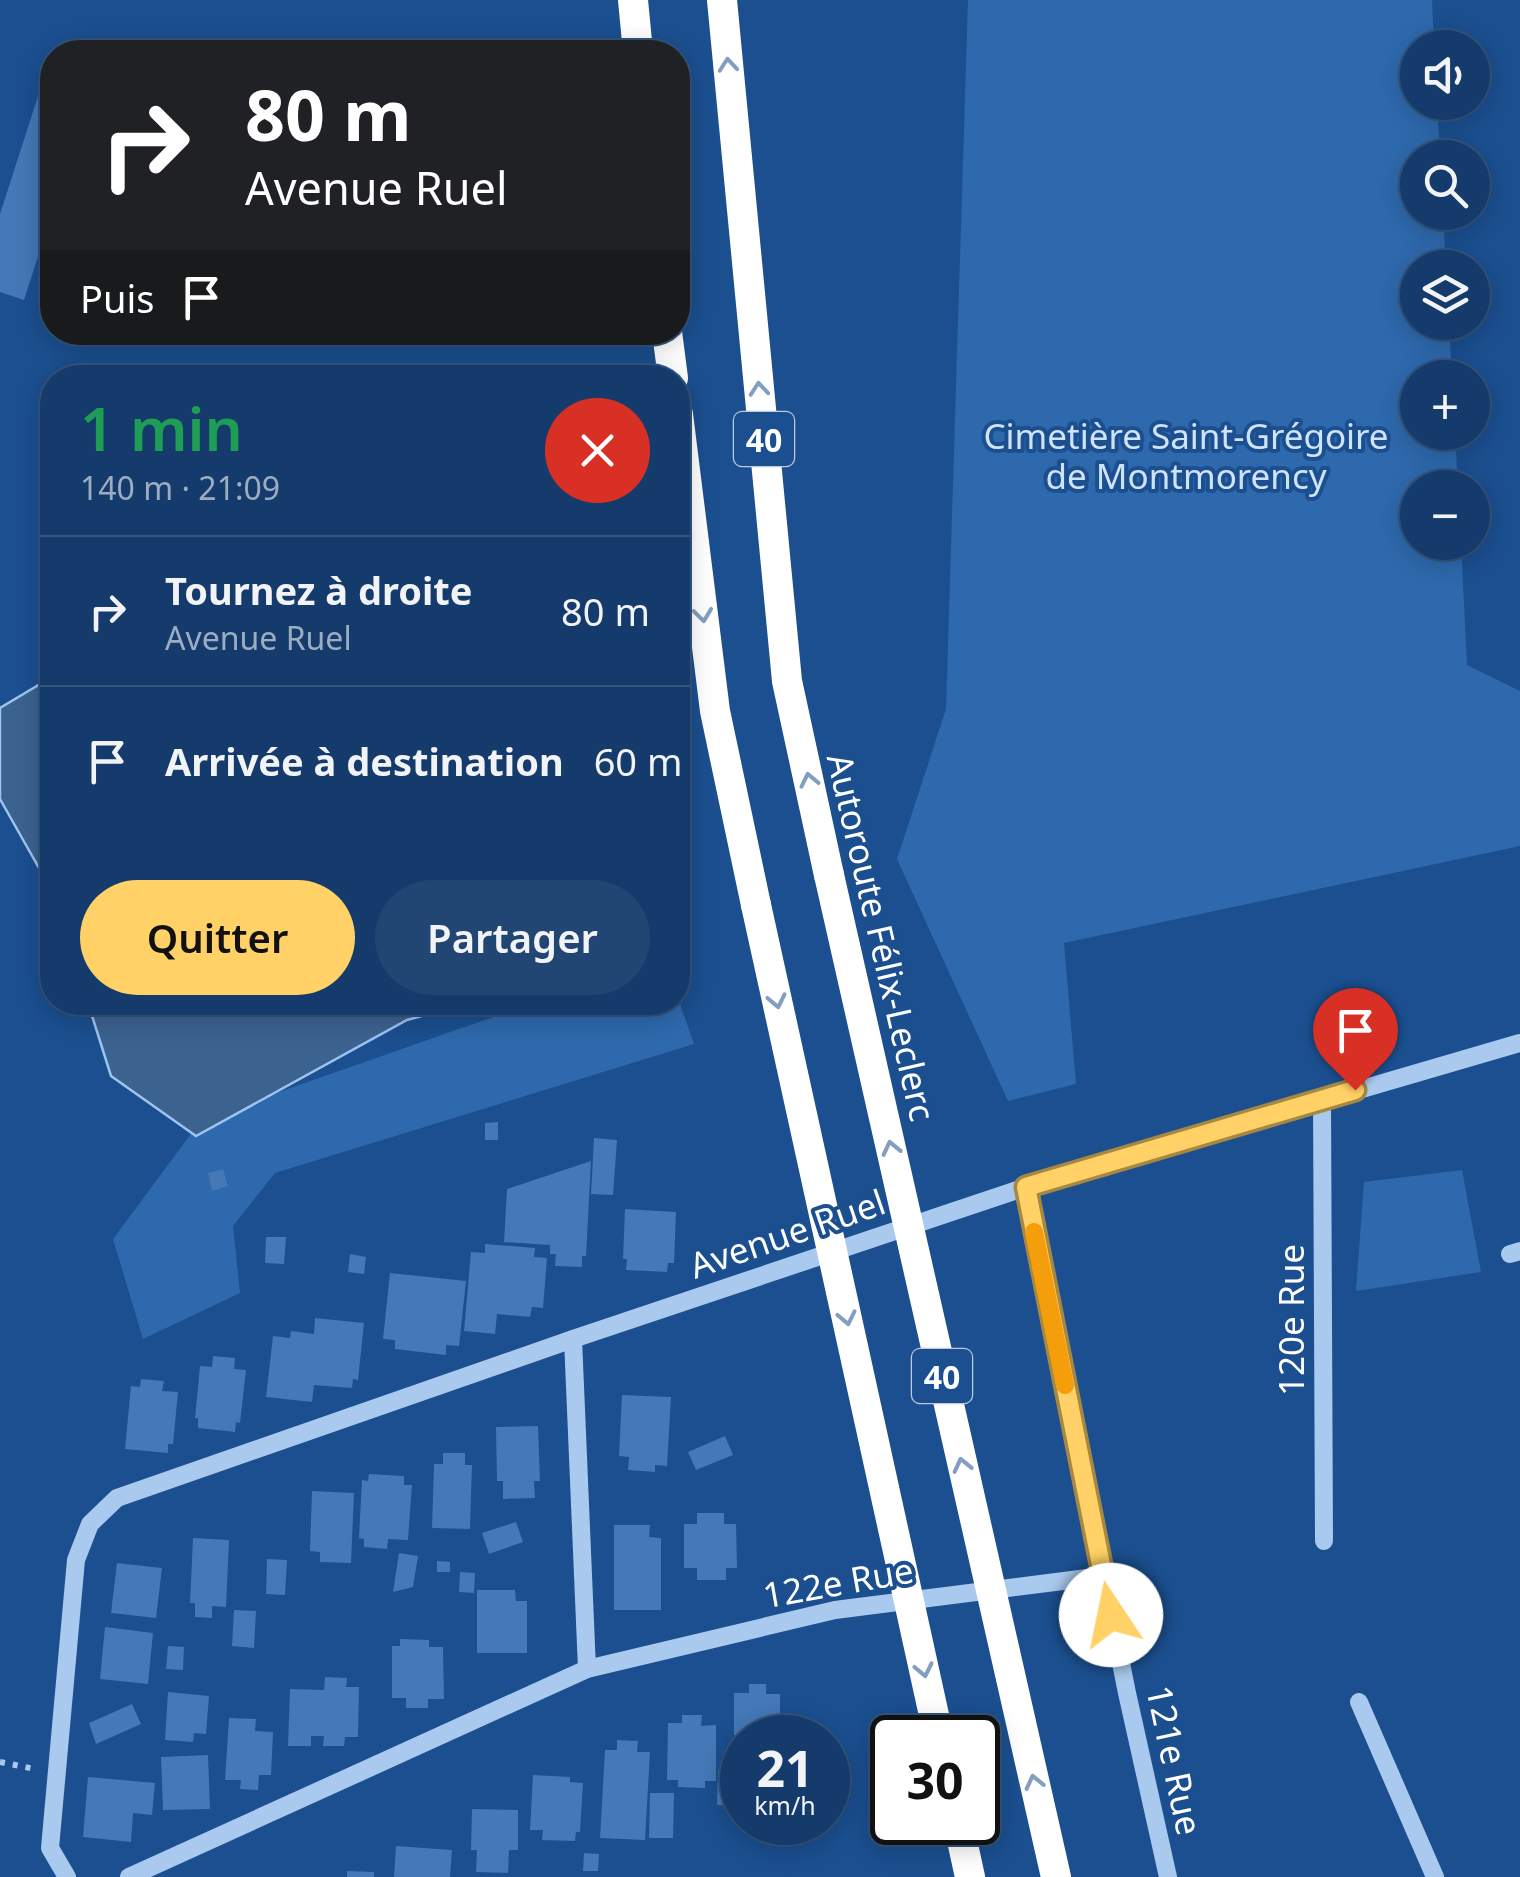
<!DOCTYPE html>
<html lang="fr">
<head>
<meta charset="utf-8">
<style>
	body { margin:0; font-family:"Noto Sans",sans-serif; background:#214673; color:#f1f3f6; height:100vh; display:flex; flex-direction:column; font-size:38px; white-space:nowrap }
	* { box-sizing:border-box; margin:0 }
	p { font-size:32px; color:#9dadc1 }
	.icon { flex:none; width:55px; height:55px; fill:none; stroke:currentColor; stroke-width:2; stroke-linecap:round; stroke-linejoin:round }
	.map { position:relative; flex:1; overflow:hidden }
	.side { position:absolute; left:40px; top:365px; width:650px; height:650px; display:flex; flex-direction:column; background:#143b6b; border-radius:40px; box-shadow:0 5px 25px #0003,0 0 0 2px #33557e }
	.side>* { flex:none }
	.hud { position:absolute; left:40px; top:40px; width:650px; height:305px; border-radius:40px; box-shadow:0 5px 25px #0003,0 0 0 2px #33557e; background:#202124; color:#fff; overflow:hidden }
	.tools { position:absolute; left:1400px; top:30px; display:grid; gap:20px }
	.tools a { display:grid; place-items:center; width:90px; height:90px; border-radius:50%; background:#143b6b; box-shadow:0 5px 25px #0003,0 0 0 2px #33557e; font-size:50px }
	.speed { position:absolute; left:720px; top:1715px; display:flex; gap:20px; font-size:50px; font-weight:700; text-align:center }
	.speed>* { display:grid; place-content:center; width:130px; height:130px; border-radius:50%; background:#143b6b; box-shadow:0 5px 25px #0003,0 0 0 2px #33557e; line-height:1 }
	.speed small { font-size:25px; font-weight:400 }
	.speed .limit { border:5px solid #111; border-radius:15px; background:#fff; color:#111 }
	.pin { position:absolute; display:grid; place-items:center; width:85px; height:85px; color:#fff; margin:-102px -42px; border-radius:50% 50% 50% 0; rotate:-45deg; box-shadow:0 0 10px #0007 }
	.pin .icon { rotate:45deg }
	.me { position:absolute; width:110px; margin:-55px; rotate:349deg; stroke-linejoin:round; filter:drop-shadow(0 0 8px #0008) }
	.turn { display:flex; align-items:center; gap:35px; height:210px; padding:0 40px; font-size:45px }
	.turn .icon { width:130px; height:130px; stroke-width:2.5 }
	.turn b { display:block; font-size:70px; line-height:85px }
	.then { display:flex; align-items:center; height:95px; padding:0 40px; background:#0003; gap:20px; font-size:38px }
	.round { display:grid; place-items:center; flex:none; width:105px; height:105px; border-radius:52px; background:#214673 }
	.headline { display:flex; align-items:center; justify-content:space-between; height:170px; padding:0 40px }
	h1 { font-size:60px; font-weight:600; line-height:75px; color:#1e9e55 }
	.button { display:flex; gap:20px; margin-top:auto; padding:20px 40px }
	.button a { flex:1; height:115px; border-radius:60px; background:#ffd166; color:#111; font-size:40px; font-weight:600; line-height:115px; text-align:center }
	.button a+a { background:#214673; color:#f1f3f6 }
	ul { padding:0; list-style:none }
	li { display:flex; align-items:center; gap:30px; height:150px; padding:0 40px; border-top:2px solid #33557e }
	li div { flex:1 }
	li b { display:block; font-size:38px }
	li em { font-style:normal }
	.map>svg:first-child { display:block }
	.green { fill:#2e69ad }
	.water { fill:#3c6290; stroke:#9cc4f0; stroke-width:2.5 }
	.building { fill:#4478b7 }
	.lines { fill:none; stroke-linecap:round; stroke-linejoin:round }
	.path { stroke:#a9c9ee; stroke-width:6; stroke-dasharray:5 8; stroke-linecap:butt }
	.minor { stroke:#a9c9ee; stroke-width:18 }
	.highway { stroke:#fff; stroke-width:30 }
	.highway-bridge { stroke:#fff; stroke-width:30 }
	.oneway { stroke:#829ec1 }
	.route-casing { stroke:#a68842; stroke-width:25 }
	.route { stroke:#ffd166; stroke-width:18 }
	.slow { stroke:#f59e0b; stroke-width:18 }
	.labels { text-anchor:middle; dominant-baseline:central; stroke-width:8; stroke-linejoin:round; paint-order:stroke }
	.shield { fill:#1b4f8f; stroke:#bbcadd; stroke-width:2.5 }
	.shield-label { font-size:32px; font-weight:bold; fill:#fff }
	.park-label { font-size:35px; fill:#cfe3fa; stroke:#1b4f8f }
	.street-label { font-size:35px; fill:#fff; stroke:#1b4f8f }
</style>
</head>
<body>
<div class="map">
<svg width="1520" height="1877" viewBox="0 0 1520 1877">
	<rect width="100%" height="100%" fill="#1b4f8f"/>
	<g class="green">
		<polygon points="968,0 1432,0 1434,47 1418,48 1418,102 1437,103 1440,157 1418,158 1418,212 1443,213 1446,267 1418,268 1418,322 1449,323 1452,377 1418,378 1418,432 1455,433 1458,487 1418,488 1418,542 1461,543 1467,665 1520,691 1520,846 1064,943 1076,1084 1008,1101 897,859 946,709"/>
		<polygon points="678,998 694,1044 275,1173 233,1226 240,1293 143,1339 113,1239 202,1119 533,1003 678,1002"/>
		<polygon points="1462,1170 1481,1272 1356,1291 1364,1182"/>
	</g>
	<g class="water">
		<polygon points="52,677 52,891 0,799 0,708"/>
		<polygon points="88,1003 88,1002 470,1003 407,1020 196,1136 111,1076"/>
	</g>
	<g class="building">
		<polygon points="41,87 52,91 52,213 24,300 0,292 0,214"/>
		<polygon points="498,1122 498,1140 485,1140 485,1123"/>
		<polygon points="594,1138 617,1140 613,1195 591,1194"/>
		<polygon points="591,1161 586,1256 582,1256 582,1267 555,1266 556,1254 550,1254 550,1245 504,1242 507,1189"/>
		<polygon points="223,1169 228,1186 212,1191 208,1173"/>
		<polygon points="625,1209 676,1212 674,1263 668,1263 667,1272 626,1270 627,1259 623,1259"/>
		<polygon points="266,1237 286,1237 284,1264 265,1263"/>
		<polygon points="485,1244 535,1248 534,1257 547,1258 543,1308 532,1307 530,1317 497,1314 495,1334 464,1331 471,1252 485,1253"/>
		<polygon points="350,1254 366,1257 364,1274 348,1272"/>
		<polygon points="390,1273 466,1281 459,1346 446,1345 446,1355 395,1349 395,1340 383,1339"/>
		<polygon points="315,1318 364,1323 358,1380 353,1379 352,1388 314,1385 312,1402 266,1397 273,1336 290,1338 291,1331 314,1334"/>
		<polygon points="213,1356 235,1358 234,1369 246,1370 240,1423 236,1422 235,1432 198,1428 198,1418 195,1418 200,1366 212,1367"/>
		<polygon points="141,1379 164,1381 162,1391 178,1392 173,1444 168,1444 168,1453 125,1449 131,1386 140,1387"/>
		<polygon points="622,1395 671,1397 667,1466 655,1465 655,1472 628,1470 629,1457 619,1456"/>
		<polygon points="538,1426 540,1481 534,1481 535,1498 503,1499 503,1481 497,1481 496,1427"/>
		<polygon points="725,1436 733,1455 696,1470 688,1452"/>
		<polygon points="443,1453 465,1453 465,1465 472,1465 470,1529 432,1528 434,1464 443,1464"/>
		<polygon points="369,1474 404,1476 404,1485 412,1485 408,1540 388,1539 387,1549 364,1547 364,1539 359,1538 362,1480 368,1481"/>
		<polygon points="312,1491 354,1493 351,1563 320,1562 320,1552 310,1551"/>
		<polygon points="697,1513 724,1513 724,1524 736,1524 737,1568 726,1568 726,1580 697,1580 697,1568 684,1568 684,1524 697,1524"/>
		<polygon points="516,1522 523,1542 489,1554 482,1533"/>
		<polygon points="614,1525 650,1525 649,1537 661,1538 661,1610 614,1610"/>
		<polygon points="193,1538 229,1540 226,1607 212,1606 212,1618 195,1617 195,1603 190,1603"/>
		<polygon points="399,1553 418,1556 413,1587 393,1592"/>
		<polygon points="267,1559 287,1560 285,1595 266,1594"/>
		<polygon points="437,1561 450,1562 450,1572 437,1572"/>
		<polygon points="117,1563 162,1568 156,1618 111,1613"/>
		<polygon points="460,1572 475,1573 474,1593 459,1592"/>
		<polygon points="477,1590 515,1590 516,1601 527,1601 527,1653 477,1653"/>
		<polygon points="234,1610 256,1611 254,1648 232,1646"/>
		<polygon points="105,1627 153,1633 148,1684 100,1679"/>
		<polygon points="400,1639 429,1640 429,1647 443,1647 444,1699 428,1699 428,1708 406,1708 406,1698 392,1698 392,1646 400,1646"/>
		<polygon points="168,1646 184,1647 183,1670 166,1669"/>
		<polygon points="325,1677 347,1678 346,1687 359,1687 358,1737 345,1737 344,1746 323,1746 324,1736 311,1736 311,1746 288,1746 290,1689 324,1690"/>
		<polygon points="749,1684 766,1684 766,1694 780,1694 780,1734 769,1734 769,1738 734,1735 734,1693 749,1693"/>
		<polygon points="168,1692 209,1696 206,1734 194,1733 193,1742 165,1740"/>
		<polygon points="132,1704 141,1724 96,1744 89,1723"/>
		<polygon points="682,1715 702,1715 701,1726 716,1725 716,1781 705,1781 705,1788 678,1787 678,1780 667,1780 668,1723 682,1723"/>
		<polygon points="229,1718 256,1719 255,1731 273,1732 271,1775 259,1775 258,1790 240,1789 241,1780 225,1780"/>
		<polygon points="617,1740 638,1741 637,1752 650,1752 645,1840 600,1838 605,1750 617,1750"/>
		<polygon points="208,1755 210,1809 163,1810 161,1757"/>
		<polygon points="718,1770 742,1774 742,1806 717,1805"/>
		<polygon points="533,1775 570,1777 570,1782 583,1783 580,1832 576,1832 575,1841 542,1840 543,1830 530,1830"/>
		<polygon points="88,1777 155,1783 152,1815 133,1813 131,1842 83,1837"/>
		<polygon points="650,1793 674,1793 673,1838 649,1838"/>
		<polygon points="472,1809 518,1810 518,1850 509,1850 508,1873 476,1872 477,1850 471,1850"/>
		<polygon points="396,1846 452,1850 450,1877 394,1877"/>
		<polygon points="584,1853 599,1854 598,1871 583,1871"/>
		<polygon points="347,1871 374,1872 374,1877 347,1877"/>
	</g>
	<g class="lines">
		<polyline class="path" points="0,1762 35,1769"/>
		<g class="minor">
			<polyline points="1322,1099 1324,1541"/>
			<polyline points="1026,1187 1127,1693 1168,1877"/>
			<polyline points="1510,1254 1520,1251"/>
			<polyline points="573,1339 587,1669"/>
			<polyline points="1359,1702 1435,1877"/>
			<polyline points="67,1877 50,1848 76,1560 90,1524 117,1498 573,1339 1026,1187 1520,1043"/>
			<polyline points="129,1877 587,1669 835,1610 1103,1576"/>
		</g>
		<g class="highway">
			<polyline points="633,0 638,52"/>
			<polyline points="722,0 787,681 829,875"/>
			<polyline points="667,332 673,378"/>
			<polyline points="678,414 715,711 756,905"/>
			<polyline points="958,1822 970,1877"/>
		</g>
		<g class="highway-bridge">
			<polyline points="829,875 1056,1877"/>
			<polyline points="756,905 939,1738"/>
		</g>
	</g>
	<defs><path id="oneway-chevron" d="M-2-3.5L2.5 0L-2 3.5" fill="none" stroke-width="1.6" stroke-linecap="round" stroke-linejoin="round" transform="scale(2.5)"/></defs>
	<g class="oneway">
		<use href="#oneway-chevron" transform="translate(728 65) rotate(-95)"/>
		<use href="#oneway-chevron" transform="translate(759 389) rotate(-95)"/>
		<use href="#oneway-chevron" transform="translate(703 615) rotate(83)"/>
		<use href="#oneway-chevron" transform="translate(809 780) rotate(-102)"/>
		<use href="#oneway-chevron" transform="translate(777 1001) rotate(78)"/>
		<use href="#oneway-chevron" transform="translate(891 1148) rotate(-103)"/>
		<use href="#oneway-chevron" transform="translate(847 1318) rotate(78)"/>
		<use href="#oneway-chevron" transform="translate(962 1465) rotate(-103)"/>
		<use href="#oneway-chevron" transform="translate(924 1670) rotate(78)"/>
		<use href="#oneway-chevron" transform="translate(1034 1782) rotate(-103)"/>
	</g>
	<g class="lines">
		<defs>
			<polyline id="route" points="1111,1615 1026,1187 1355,1090"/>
		</defs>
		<use href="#route" class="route-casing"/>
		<use href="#route" class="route"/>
		<polyline class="slow" points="1034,1232 1065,1385"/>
	</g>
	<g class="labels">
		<g class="shield">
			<rect x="734" y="412" width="60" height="54" rx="8"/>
			<rect x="912" y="1349" width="60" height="54" rx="8"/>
		</g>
		<g class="shield-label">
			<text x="764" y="439">40</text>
			<text x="942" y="1376">40</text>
		</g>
		<g class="park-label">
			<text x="1186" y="435">Cimetière Saint-Grégoire<tspan x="1186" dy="40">de Montmorency</tspan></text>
		</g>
		<g class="street-label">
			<text transform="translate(882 937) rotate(77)">Autoroute Félix-Leclerc</text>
			<text transform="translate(787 1233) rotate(-19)">Avenue Ruel</text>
			<text transform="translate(1290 1320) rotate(-90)">120e Rue</text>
			<text transform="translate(838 1582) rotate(-10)">122e Rue</text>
			<text transform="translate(1175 1760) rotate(78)">121e Rue</text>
		</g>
	</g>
</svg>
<div class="tools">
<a><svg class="icon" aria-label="sound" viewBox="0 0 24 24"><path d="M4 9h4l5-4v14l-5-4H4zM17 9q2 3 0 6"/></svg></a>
<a><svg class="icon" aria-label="search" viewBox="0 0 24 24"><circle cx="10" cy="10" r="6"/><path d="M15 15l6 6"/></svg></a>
<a><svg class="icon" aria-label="layers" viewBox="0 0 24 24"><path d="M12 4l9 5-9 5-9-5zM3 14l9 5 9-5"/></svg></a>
<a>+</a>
<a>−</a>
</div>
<div class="speed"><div>21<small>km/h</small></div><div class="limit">30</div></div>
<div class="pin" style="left:1355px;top:1090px;background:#d93025"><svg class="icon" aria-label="arrive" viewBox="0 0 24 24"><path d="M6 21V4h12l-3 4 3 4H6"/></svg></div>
<svg class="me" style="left:1111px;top:1615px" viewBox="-20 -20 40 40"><circle r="19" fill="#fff"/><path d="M0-13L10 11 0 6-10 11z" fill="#ffd166"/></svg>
<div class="hud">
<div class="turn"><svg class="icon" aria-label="right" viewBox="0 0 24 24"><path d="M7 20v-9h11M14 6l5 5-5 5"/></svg><div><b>80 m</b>Avenue Ruel</div></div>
<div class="then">Puis<svg class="icon" aria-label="arrive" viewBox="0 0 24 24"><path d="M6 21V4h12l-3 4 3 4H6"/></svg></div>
</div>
<section class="side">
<div class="headline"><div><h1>1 min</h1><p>140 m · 21:09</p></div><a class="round" style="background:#d93025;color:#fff"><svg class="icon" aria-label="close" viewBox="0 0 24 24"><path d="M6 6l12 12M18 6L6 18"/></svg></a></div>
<ul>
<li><svg class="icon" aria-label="right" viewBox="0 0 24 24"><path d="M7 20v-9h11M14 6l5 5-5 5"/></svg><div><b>Tournez à droite</b><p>Avenue Ruel</p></div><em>80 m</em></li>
<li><svg class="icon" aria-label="arrive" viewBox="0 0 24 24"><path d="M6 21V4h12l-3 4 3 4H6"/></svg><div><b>Arrivée à destination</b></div><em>60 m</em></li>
</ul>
<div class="button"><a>Quitter</a><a>Partager</a></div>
</section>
</div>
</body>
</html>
